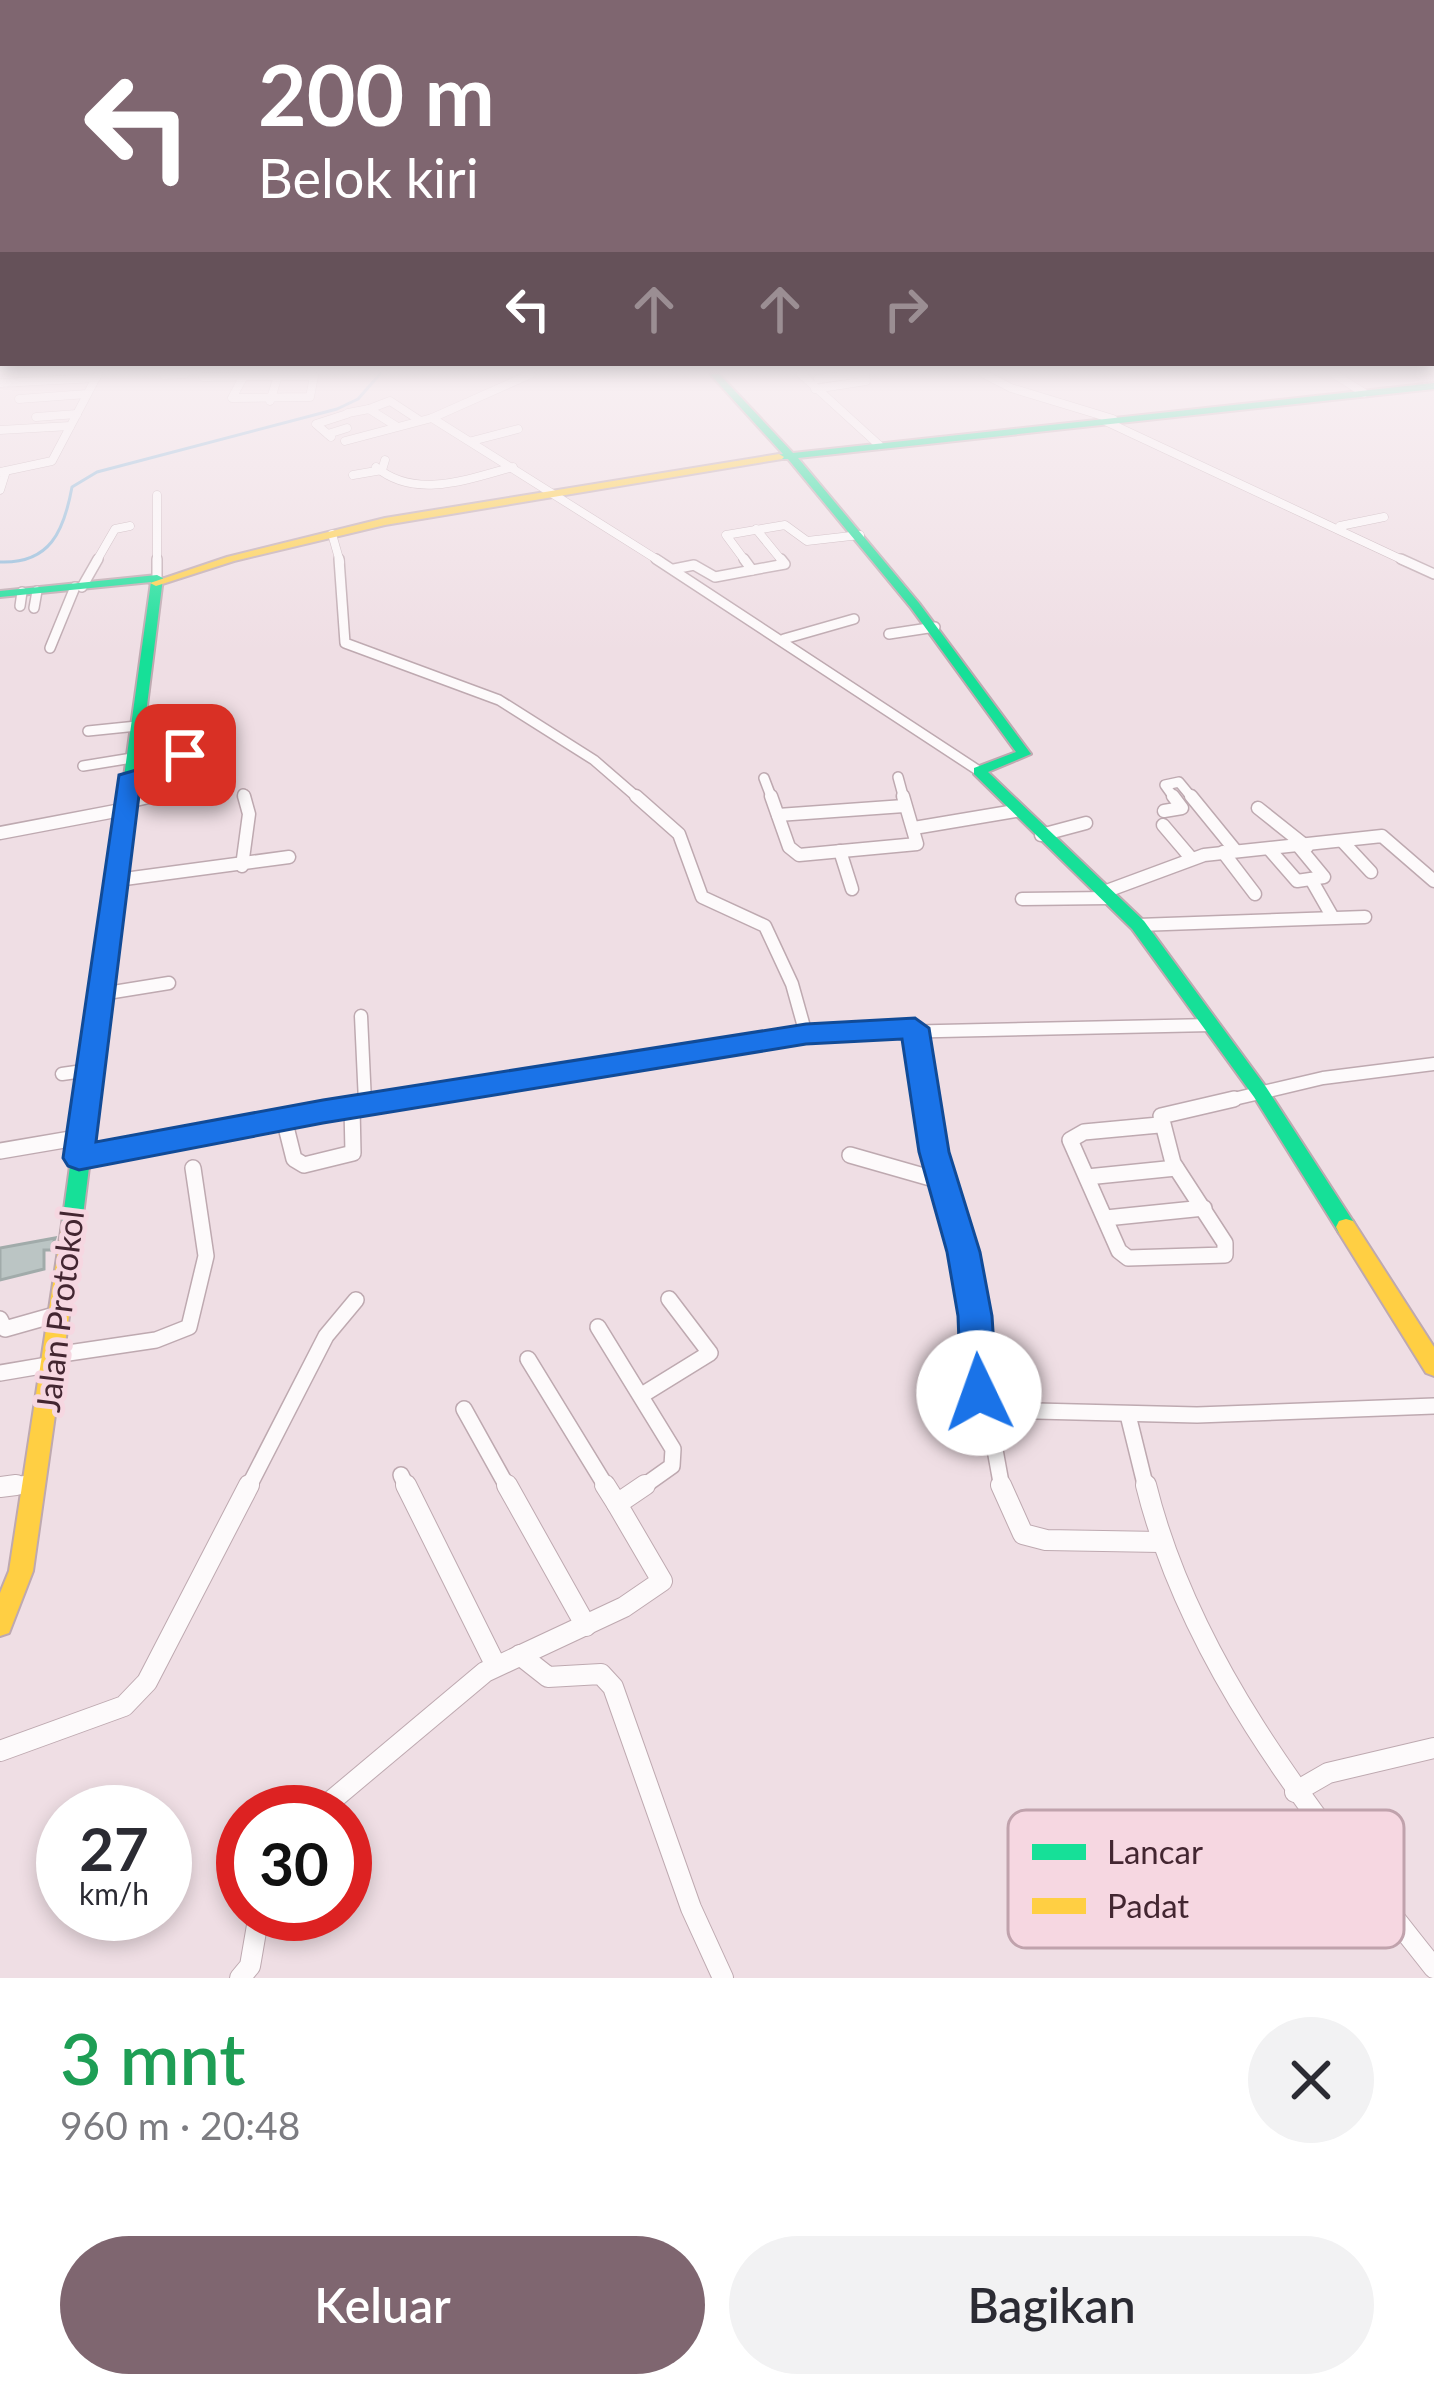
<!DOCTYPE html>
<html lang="id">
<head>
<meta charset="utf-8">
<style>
	body { margin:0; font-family:Lato,sans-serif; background:#f2f2f3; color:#2b2b33; height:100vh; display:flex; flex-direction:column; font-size:45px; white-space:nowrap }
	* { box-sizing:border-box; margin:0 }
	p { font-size:39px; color:#7c7c81 }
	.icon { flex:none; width:66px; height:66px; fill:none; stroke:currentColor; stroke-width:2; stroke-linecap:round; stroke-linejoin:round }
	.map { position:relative; height:1978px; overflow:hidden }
	.drawer { display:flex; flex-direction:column; background:#fff; flex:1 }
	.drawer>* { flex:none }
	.guide { position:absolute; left:0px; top:0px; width:1434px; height:366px; box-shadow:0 6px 18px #0003; background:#7f6670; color:#fff; overflow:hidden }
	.speed { position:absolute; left:36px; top:1785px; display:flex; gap:24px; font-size:60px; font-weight:700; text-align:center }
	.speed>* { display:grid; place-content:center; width:156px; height:156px; border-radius:50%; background:#fff; box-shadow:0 6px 18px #0003; line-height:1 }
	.speed small { font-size:30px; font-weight:400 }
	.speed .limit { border:18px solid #d22; background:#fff; color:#111 }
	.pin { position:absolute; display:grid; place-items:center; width:102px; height:102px; color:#fff; margin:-51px; border-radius:24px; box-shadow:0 6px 18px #0006 }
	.me { position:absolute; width:132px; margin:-66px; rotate:357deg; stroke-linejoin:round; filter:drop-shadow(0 0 9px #0008) }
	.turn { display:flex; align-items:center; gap:42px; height:252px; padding:0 60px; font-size:54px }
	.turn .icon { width:156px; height:156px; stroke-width:2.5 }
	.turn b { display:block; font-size:84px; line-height:102px }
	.lanes { display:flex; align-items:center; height:114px; padding:0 60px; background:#0003; justify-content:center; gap:60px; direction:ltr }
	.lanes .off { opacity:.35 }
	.round { display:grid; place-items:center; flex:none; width:126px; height:126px; border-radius:63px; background:#f2f2f3 }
	.head { display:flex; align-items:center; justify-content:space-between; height:204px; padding:0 60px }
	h1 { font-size:72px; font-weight:600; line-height:90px; color:#1e9e55 }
	.action { display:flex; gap:24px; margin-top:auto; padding:24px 60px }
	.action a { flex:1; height:138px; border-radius:72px; background:#7f6670; color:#fff; font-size:48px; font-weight:600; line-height:138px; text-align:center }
	.action a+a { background:#f2f2f3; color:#2b2b33 }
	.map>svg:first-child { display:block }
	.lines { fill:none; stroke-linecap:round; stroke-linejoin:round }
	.stream { stroke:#8ebbdb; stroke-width:3 }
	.building { fill:#bbc5c4; stroke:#a1abaa; stroke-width:3 }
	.street-far4-casing { stroke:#bea9b0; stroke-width:9 }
	.street-far3-casing { stroke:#bea9b0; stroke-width:12 }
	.street-far2-casing { stroke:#bea9b0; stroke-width:15 }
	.street-far1-casing { stroke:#bea9b0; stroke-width:18 }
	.street-casing { stroke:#bea9b0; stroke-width:22 }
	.fast-casing { stroke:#bea9b0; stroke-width:4 }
	.slow-casing { stroke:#bea9b0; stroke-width:4 }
	.street-far4 { stroke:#fdfafb; stroke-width:8 }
	.street-far3 { stroke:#fdfafb; stroke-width:9 }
	.street-far2 { stroke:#fdfafb; stroke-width:12 }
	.street-far1 { stroke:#fdfafb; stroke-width:15 }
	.street { stroke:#fdfafb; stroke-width:20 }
	.fast { fill:#16e098; fill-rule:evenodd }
	.slow { fill:#ffcf43; fill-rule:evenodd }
	.route { fill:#1a73e8; stroke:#114b97; stroke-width:3 }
	.labels { text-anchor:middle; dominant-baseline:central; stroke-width:10; stroke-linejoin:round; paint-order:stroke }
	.street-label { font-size:33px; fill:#432631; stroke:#f6d7e1 }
	.key { fill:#f6d7e1; stroke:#c0a2ac; stroke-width:3 }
	.key-label { font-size:33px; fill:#432631 }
</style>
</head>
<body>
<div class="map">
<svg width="1434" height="1978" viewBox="0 0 1434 1978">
	<rect width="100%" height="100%" fill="#efdee4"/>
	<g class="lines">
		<path class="stream" d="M 0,562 C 50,564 64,531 72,487 L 97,472 L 337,409 L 358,399 L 380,374"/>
	</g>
	<polygon class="building" points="55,1238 51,1250 44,1250 44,1269 0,1280 0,1248"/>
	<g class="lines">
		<defs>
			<g id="street-far4">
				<polyline points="245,374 232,398 310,397 314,376 278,376"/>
				<polyline points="801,374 879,445"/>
				<polyline points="984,374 1011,388 1113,419"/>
				<polyline points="1334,374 1364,393"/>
				<polyline points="164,375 185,374"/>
				<polyline points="203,377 278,376 270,401"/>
				<polyline points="818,379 859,374"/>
				<polyline points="0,383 96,378"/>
				<polyline points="815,389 866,381 865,374"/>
				<polyline points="19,399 87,394"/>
				<polyline points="369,409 390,401 419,420"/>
				<polyline points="348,413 369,409 396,426"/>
				<polyline points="36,417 77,414"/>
				<polyline points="432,418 661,562"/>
				<polyline points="1105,421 1407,562"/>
				<polyline points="0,430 70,426"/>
				<polyline points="328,434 347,428"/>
				<polyline points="331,437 316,424 347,414"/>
				<polyline points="345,441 432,418 531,374"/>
				<polyline points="472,441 518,429"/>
				<path d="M 376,467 C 415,500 469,479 513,467"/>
				<polyline points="0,472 52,461 98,374"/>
				<polyline points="353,475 382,470 385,460"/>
				<polyline points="0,490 6,471"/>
				<polyline points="157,495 157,562"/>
				<polyline points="1340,526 1384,517"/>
				<polyline points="756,529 783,562"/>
				<polyline points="332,534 340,562"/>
				<polyline points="96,562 115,529 130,526"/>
				<polyline points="746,562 726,535 785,525 807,541 860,535"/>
			</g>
			<g id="street-far3">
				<polyline points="157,559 157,578"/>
				<polyline points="339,559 345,643 499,700 594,760 639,799"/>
				<polyline points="656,559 979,771"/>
				<polyline points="744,559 752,570"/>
				<polyline points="1401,559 1434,574"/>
				<polyline points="674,569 694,565 715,577 785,564 781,559"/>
				<polyline points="82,587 98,559"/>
				<polyline points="20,606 22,592"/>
				<polyline points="34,608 37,591"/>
				<polyline points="889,634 935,627"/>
				<polyline points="784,639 854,619"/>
				<polyline points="50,648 75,587"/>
				<polyline points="88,731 137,726"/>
				<polyline points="83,766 132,758"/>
				<polyline points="130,774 179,765 188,737 230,728"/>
				<polyline points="898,777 904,799"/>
				<polyline points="764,778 772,799"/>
				<polyline points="243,794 245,799"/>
				<polyline points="140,799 217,782"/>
				<polyline points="1175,799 1165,785 1179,782 1193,799"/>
			</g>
			<g id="street-far2">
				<polyline points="636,796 679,834 702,897 765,926 792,984 806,1034"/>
				<polyline points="771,796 789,847 799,855 917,844 903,796"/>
				<polyline points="1191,796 1235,850"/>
				<polyline points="127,802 153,796"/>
				<polyline points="1258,808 1307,847"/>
				<polyline points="1164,811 1182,808 1173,796"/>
				<polyline points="778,815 904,806"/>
				<polyline points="1163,825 1191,858"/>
				<polyline points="914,828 1015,811"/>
				<polyline points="0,833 126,809"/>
				<polyline points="1041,835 1086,823"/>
				<polyline points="1343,842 1371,872"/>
				<polyline points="1270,850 1297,881 1324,877 1300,848"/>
				<polyline points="840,851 852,889"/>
				<polyline points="1223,852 1255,894"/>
				<polyline points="242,866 249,814 244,796"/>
				<polyline points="117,880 289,857"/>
				<polyline points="1312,881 1332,916"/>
				<polyline points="1104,892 1204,855 1382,836 1434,881"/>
				<polyline points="1022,899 1109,898"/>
				<polyline points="1138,925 1365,917"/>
				<polyline points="101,994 169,983"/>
				<polyline points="361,1016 365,1102"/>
				<polyline points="915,1028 926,1102"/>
				<polyline points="62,1074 90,1070"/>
				<polyline points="380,1102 806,1034 1211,1025"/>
				<polyline points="1221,1102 1323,1078 1434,1064"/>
			</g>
			<g id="street-far1">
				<polyline points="365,1099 365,1105"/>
				<path d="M 926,1099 C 937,1173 970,1245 975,1320 C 977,1354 972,1382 992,1410 L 1197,1415 L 1434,1406"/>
				<polyline points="284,1119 294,1159 304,1165 353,1153 352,1107"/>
				<polyline points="1159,1125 1084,1132 1070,1140 1119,1251 1128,1258 1225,1255 1225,1243 1173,1163 1161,1116 1234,1099"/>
				<polyline points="0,1151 82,1137"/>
				<polyline points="850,1155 941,1181"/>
				<polyline points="79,1158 399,1099"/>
				<polyline points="1087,1177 1176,1168"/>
				<polyline points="1106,1218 1204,1208"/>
				<polyline points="0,1319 5,1329 58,1314"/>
				<polyline points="598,1327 673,1449 672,1466 641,1488"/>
				<polyline points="55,1355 156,1340 189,1327 206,1256 193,1168"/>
				<polyline points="528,1359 607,1488"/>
				<polyline points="0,1373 53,1364"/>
				<polyline points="642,1395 710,1353 669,1299"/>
				<polyline points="987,1406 1002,1488"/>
				<polyline points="464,1409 508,1488"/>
				<polyline points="1128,1415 1146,1488"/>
				<polyline points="401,1475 407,1488"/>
				<polyline points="0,1487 35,1482"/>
				<polyline points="248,1488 326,1336 356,1300"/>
			</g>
			<g id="street">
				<polyline points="406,1485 496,1666"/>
				<polyline points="507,1485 586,1626"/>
				<polyline points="605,1485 617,1504"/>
				<polyline points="1001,1485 1023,1534 1046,1540 1160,1542"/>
				<path d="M 1146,1485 C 1192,1670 1318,1821 1434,1968"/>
				<polyline points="0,1487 16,1485"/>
				<polyline points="520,1655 548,1677 601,1674 613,1687 691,1908 723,1978"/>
				<polyline points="0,1751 124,1706 147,1682 249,1485"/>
				<polyline points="1295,1792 1328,1773 1434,1748"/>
				<polyline points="318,1812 485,1672 624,1607 662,1581 617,1504 645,1485"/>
				<polyline points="240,1978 250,1966 259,1914"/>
			</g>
			<g id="fast">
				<polygon points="710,374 719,374 793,453 1434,383 1434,389 798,458 919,603 1031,754 988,772 1144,921 1266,1087 1353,1221 1356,1227 1353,1233 1346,1235 1339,1233 1254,1097 1132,929 974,774 974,768 1016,752 911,608 788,459 776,459 776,455 783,454"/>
				<polygon points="157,575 163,578 81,1231 78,1237 71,1239 64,1237 61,1231 151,582 0,597 0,591"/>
			</g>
			<g id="slow">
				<polygon points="779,454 784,457 782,459 385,525 234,561 156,586 150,583 227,557 385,518"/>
				<polygon points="1346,1219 1353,1221 1434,1347 1434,1376 1426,1373 1339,1233 1336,1227 1339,1221"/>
				<polygon points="71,1223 78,1225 81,1231 33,1571 9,1633 0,1636 0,1593 9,1571 61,1231 64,1225"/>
			</g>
		</defs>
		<use href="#street-far4" class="street-far4-casing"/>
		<use href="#street-far3" class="street-far3-casing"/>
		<use href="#street-far2" class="street-far2-casing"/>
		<use href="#street-far1" class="street-far1-casing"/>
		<use href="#street" class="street-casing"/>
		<use href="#fast" class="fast-casing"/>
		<use href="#slow" class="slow-casing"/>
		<use href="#street-far4" class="street-far4"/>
		<use href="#street-far3" class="street-far3"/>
		<use href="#street-far2" class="street-far2"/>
		<use href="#street-far1" class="street-far1"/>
		<use href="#street" class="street"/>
		<use href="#fast" class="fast"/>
		<use href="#slow" class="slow"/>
	</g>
	<linearGradient id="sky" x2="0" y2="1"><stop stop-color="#84b7e3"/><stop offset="0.57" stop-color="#f8f0f3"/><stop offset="1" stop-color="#f8f0f3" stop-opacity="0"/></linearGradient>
	<rect width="1434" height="651" fill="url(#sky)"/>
	<polygon class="route" points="185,748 197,755 187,769 141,779 96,1142 323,1100 806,1024 915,1018 929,1028 949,1152 980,1252 992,1316 997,1393 991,1405 979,1410 966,1405 961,1393 958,1316 947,1252 919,1152 902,1039 806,1044 323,1123 79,1170 68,1166 63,1158 119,775 171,760"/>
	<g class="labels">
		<g class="street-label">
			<text transform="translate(59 1311) rotate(-83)">Jalan Protokol</text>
		</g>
	</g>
	<rect x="1008" y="1810" width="396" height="138" rx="18" class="key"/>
	<rect x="1032" y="1844" width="54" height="16" fill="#16e098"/>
	<rect x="1032" y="1898" width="54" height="16" fill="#ffcf43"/>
	<g class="key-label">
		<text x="1107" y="1864">Lancar</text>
		<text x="1107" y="1918">Padat</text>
	</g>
</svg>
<div class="speed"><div>27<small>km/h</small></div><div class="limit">30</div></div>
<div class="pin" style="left:185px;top:755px;background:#d93025"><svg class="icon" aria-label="arrive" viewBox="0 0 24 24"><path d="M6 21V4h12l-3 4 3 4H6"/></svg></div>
<svg class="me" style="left:979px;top:1393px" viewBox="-20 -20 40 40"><circle r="19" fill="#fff"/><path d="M0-13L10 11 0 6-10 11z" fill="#1a73e8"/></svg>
<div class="guide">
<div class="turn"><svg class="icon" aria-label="left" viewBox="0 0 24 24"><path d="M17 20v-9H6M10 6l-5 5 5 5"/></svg><div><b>200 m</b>Belok kiri</div></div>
<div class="lanes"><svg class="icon" aria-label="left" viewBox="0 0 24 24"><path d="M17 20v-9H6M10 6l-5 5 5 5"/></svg><svg class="icon off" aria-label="ahead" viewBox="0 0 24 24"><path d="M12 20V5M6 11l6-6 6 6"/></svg><svg class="icon off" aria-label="ahead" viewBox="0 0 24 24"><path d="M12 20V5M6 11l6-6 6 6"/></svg><svg class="icon off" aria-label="right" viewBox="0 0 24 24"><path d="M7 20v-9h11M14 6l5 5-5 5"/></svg></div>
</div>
</div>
<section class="drawer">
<div class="head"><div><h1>3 mnt</h1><p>960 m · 20:48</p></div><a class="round"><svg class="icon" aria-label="close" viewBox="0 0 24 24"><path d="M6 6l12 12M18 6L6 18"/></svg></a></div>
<div class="action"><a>Keluar</a><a>Bagikan</a></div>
</section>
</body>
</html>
